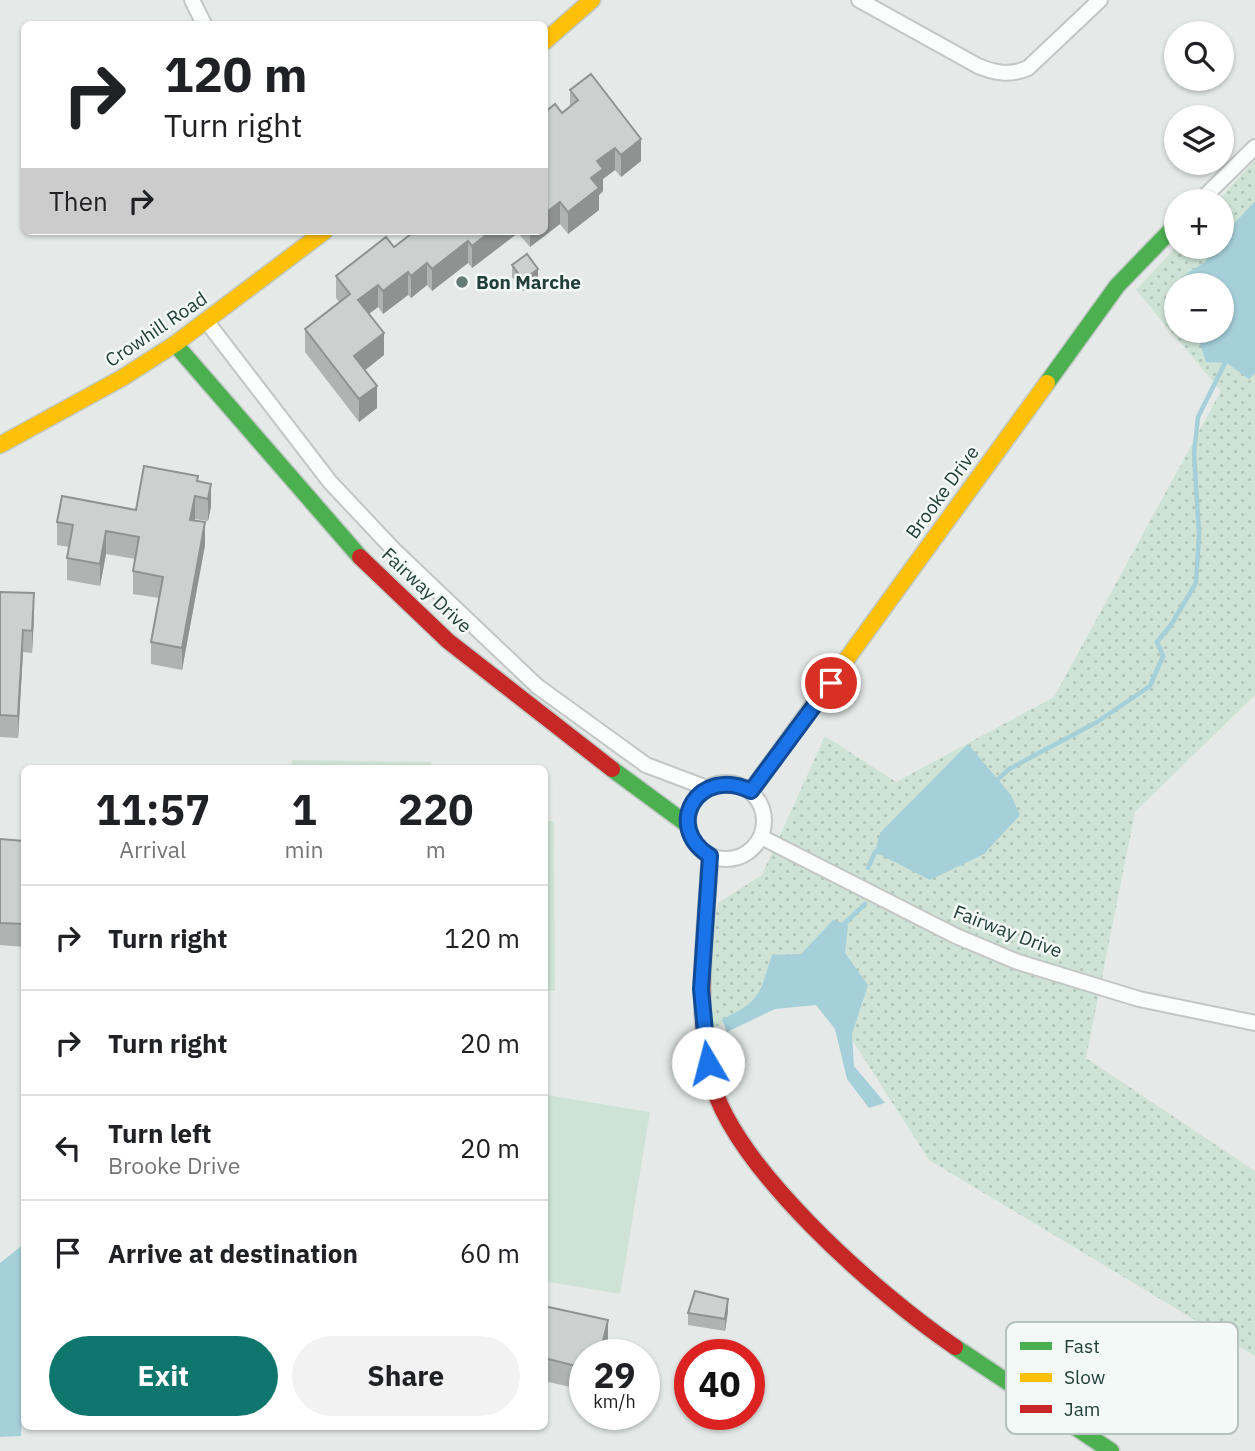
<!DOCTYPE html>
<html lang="en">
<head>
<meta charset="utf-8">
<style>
	body { margin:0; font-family:"IBM Plex Sans",sans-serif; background:#f2f2f2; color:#202124; height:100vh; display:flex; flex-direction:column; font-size:26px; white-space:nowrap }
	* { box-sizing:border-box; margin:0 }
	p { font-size:23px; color:#757577 }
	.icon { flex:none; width:38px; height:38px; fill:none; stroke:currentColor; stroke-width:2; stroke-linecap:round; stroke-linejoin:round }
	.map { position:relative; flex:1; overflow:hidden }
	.sheet { position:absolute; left:21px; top:765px; width:527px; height:665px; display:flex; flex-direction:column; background:#fff; border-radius:10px; box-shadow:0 2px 5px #0004 }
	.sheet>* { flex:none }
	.banner { position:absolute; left:21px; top:21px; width:527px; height:214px; border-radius:10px; box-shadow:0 2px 5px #0004; background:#fff; color:#202124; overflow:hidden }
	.tools { position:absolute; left:1164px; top:21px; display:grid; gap:14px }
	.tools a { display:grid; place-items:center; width:70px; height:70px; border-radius:50%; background:#fff; box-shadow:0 2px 5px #0004; font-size:35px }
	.speed { position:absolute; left:569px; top:1339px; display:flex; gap:14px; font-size:35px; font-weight:700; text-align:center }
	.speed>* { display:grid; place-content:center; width:91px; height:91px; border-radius:50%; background:#fff; box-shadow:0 2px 5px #0004; line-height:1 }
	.speed small { font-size:18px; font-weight:400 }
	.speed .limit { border:10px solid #d22; background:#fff; color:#111 }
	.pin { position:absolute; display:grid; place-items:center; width:60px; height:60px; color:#fff; margin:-30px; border:4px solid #fff; border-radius:50%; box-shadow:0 2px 7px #0007 }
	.me { position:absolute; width:77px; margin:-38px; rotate:352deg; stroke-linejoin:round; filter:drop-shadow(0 0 5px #0008) }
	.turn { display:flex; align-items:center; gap:24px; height:147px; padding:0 28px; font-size:32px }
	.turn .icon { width:91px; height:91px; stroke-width:2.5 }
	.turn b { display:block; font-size:49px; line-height:60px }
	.then { display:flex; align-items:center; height:66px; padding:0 28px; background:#0003; gap:14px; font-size:26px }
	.eta { display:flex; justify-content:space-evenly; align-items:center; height:119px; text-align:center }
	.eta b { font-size:42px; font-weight:700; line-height:49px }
	.cta { display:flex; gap:14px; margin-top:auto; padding:14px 28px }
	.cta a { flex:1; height:80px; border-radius:42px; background:#0f766e; color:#fff; font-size:28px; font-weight:700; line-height:80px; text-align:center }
	.cta a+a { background:#f2f2f2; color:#202124 }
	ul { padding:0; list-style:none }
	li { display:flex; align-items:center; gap:21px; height:105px; padding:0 28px; border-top:2px solid #e0e0e0 }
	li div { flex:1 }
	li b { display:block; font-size:26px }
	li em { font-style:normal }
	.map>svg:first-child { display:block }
	.grass { fill:url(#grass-dots); fill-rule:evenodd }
	.green { fill:#cee3d5 }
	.water { fill:#a5cfd9 }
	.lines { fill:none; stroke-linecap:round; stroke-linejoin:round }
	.stream { stroke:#a5cfd9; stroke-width:4.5 }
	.street-casing { stroke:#c2c7c5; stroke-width:18 }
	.fast-casing { stroke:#c0c8c5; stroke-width:19 }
	.slow-casing { stroke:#c0c8c5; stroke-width:19 }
	.jam-casing { stroke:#c0c8c5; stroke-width:19 }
	.street { stroke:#fbfcfc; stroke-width:14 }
	.fast { stroke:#4caf50; stroke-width:16 }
	.slow { stroke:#ffc107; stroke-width:16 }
	.jam { stroke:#c62828; stroke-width:16 }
	.wall { fill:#afb4b2 }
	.shaded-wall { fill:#8f9291 }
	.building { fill:#ccd1cf; stroke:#8f9291; stroke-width:2 }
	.route-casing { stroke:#114b97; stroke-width:18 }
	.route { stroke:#1a73e8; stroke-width:12 }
	.poi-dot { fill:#667a76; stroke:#f3f9f6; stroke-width:2.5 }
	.labels { text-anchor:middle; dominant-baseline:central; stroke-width:5; stroke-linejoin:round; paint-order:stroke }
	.poi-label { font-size:19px; font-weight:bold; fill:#223e38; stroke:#f3f9f6; text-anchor:start }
	.street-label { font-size:19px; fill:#223e38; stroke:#f3f9f6 }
	.key { fill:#f3f9f6; stroke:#b4c1bd; stroke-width:2 }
	.key-label { font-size:19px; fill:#223e38 }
</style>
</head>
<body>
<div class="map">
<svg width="1255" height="1451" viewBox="0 0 1255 1451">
	<defs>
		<pattern id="grass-dots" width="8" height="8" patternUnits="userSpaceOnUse" patternTransform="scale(1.75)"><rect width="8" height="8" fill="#cee3d5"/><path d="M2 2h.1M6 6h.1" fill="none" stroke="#b1c4b8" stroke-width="1.8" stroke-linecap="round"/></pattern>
	</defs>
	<rect width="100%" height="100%" fill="#e5eae8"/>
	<path class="grass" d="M 1255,160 L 1255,695 L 1135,812 L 1086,1058 L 1255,1171 L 1255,1356 L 929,1160 L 831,1007 L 795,994 L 712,1028 L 707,957 L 718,903 L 762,875 L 825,736 L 896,782 L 1054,697 L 1221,391 L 1136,290 L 1176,247 L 1222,247 L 1222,201 L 1218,201 ZM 1176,285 L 1222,285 L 1222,331 L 1176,331 Z"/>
	<g class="green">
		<polygon points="292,760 431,762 431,768 291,768"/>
		<polygon points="544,821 554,821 555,991 544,991"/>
		<polygon points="547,1095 650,1112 620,1294 544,1281 544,1112"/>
	</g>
	<g class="water">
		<polygon points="1255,201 1255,373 1249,379 1227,363 1206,362 1196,331 1222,331 1222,285 1182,285 1180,278 1205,262 1215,247 1222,247 1222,237"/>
		<polygon points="968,744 1011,795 1020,815 984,854 930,880 875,852 880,833"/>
		<path d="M 833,920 L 848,925 L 845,953 L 868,985 L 852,1034 L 854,1066 L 885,1103 L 869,1108 L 847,1079 L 835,1029 L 816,1005 L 775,1009 L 727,1032 L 722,1019 C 761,1001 759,995 772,955 L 801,954 Z"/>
		<polygon points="24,1244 24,1381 21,1436 0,1437 0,1263"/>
	</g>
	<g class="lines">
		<g class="stream">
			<polyline points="995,782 1009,769 1097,722 1150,686 1163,656 1157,642 1171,625 1196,583 1199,534 1194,453 1198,417 1227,359"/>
			<polyline points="868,868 875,852 881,852"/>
			<polyline points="842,926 865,904"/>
		</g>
		<defs>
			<g id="street">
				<polyline points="192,0 204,24"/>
				<path d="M 859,0 L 978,66 C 995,73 1010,76 1028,68 L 1100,0"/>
				<polyline points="1200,201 1255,147"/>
				<polyline points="207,322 330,482 394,550 537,686 646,765 707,788"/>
				<circle cx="726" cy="821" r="38"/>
				<polyline points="761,837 956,936 1018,962 1139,999 1255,1023"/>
			</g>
			<g id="fast">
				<polyline points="175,344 360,557"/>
				<polyline points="1047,383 1117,286 1176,225"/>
				<polyline points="612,769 688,825"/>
				<polyline points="955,1347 1111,1451"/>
			</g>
			<g id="slow">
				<polyline points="544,42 592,0"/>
				<polyline points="0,445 122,378 175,344 325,231"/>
				<polyline points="751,791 1047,383"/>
			</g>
			<g id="jam">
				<polyline points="360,557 448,641 612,769"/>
				<path d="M 710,856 C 706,928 695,1003 710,1074 C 728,1164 880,1296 955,1347"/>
			</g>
		</defs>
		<use href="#street" class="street-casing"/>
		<use href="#fast" class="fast-casing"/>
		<use href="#slow" class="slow-casing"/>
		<use href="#jam" class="jam-casing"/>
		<use href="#street" class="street"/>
		<use href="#fast" class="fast"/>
		<use href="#slow" class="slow"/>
		<use href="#jam" class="jam"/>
	</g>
	<g class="wall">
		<polygon points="570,90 641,161 621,177 615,170 603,179 603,191 599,195 599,210 568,234 560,224 530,247 518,233 472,268 468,263 432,291 427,285 411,298 408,295 383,314 378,307 369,314 384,355 365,370 377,408 359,422 305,352 305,329 340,303 336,298 336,276 394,247 415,231 544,231 562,113 570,106"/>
		<polygon points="512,265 538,280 523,291 512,277"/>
		<polygon points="198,482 211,484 211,506 208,521 195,519 194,520 205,545 182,670 151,664 151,642 159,598 133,594 133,571 135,559 106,554 100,586 67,580 67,558 69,547 57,545 57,522 136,510"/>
		<polygon points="0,592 34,616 32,653 23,652 18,738 0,737"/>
		<polygon points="0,839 24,841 24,947 0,945"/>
		<polygon points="544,1306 608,1342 584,1354 584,1390 544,1381"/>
		<polygon points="728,1311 725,1331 688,1325 688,1313"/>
	</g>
	<g class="shaded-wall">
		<polygon points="641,139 641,161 621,177 621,155"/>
		<polygon points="615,148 615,170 603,179 603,191 599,195 599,210 568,234 568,212 591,178 597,161"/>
		<polygon points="560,202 560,224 530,247 530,231 544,231 544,214"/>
		<polygon points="491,231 518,231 518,233 472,268 472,246"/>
		<polygon points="468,241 468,263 432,291 432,269"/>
		<polygon points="427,263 427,285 411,298 411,276"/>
		<polygon points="538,269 538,280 523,291 523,280"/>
		<polygon points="408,272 408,295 383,314 383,291"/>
		<polygon points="378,285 378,307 358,322 358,300"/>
		<polygon points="384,333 384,355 354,379 354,356"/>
		<polygon points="377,386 377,408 359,422 359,399"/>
		<polygon points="211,484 211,506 208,521 208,499"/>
		<polygon points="195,496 195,519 190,542 190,520"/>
		<polygon points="205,522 205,545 182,670 182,648"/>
		<polygon points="106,531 106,554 100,586 100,564"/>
		<polygon points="34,593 34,616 32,653 32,631"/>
		<polygon points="23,630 23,652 18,738 18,716"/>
		<polygon points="728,1299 728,1311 725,1331 725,1319"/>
		<polygon points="608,1320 608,1342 605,1354 600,1354"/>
	</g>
	<g class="building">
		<polygon points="591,74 641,139 621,155 615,148 597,161 603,169 591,178 599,188 568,212 560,202 544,214 544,113 555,104 562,113 578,100 570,90"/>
		<polygon points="415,231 491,231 472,246 468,241 432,269 427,263 411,276 408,272 383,291 378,285 358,300 384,333 354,356 377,386 359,399 305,329 350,294 336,276 386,237 394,247"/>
		<polygon points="527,254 538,269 523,280 512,265"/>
		<polygon points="144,466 198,476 197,481 211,484 208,499 195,496 190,520 205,522 182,648 151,642 163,577 133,571 139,537 106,531 100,564 67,558 73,525 57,522 62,496 136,510"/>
		<polygon points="0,592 34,593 32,631 23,630 18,716 0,715"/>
		<polygon points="0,839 24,841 24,924 0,923"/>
		<polygon points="695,1291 728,1299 725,1319 688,1313"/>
		<polygon points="544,1306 608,1320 600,1354 584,1354 584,1368 544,1358"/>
	</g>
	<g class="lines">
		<defs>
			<path id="route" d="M 708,1063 L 701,989 L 710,856 C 662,826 699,765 751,791 L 831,683"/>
		</defs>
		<use href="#route" class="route-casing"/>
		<use href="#route" class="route"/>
	</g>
	<circle class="poi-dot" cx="462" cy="282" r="7"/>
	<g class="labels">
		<g class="poi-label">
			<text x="476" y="282">Bon Marche</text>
		</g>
		<g class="street-label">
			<text transform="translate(156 329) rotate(-34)">Crowhill Road</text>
			<text transform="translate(942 492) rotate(-54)">Brooke Drive</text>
			<text transform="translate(427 590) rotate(43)">Fairway Drive</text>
			<text transform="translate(1008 931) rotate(21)">Fairway Drive</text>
		</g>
	</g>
	<rect x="1006" y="1322" width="232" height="112" rx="10" class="key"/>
	<rect x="1020" y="1342" width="32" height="8" fill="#4caf50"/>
	<rect x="1020" y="1373" width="32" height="9" fill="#ffc107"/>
	<rect x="1020" y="1405" width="32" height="8" fill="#c62828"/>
	<g class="key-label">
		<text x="1064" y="1353">Fast</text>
		<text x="1064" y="1384">Slow</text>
		<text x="1064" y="1416">Jam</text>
	</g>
</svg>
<div class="tools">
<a><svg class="icon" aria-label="search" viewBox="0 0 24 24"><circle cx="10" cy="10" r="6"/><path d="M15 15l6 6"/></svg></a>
<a><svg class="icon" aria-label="layers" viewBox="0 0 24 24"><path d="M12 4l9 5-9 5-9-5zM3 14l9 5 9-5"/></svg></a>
<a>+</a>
<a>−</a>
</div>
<div class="speed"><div>29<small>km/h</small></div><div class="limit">40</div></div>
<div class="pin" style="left:831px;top:683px;background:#d93025"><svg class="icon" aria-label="arrive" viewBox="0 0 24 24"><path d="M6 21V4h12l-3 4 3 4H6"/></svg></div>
<svg class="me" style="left:708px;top:1063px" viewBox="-20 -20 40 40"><circle r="19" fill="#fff"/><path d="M0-13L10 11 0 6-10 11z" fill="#1a73e8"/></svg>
<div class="banner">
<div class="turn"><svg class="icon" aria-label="right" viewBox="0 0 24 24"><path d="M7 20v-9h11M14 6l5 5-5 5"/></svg><div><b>120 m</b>Turn right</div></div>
<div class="then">Then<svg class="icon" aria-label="right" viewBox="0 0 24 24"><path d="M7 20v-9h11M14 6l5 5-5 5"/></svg></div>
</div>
<section class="sheet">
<div class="eta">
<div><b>11:57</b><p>Arrival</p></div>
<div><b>1</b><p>min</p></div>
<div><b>220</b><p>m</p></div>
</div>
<ul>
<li><svg class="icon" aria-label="right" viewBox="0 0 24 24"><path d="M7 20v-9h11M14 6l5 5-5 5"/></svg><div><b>Turn right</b></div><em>120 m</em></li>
<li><svg class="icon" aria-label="right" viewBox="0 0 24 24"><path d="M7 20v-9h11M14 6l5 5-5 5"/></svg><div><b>Turn right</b></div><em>20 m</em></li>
<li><svg class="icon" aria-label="left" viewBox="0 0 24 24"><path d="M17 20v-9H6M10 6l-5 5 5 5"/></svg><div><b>Turn left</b><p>Brooke Drive</p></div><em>20 m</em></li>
<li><svg class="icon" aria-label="arrive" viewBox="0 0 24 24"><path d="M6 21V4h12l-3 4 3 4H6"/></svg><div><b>Arrive at destination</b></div><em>60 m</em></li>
</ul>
<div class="cta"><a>Exit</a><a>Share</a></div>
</section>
</div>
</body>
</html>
